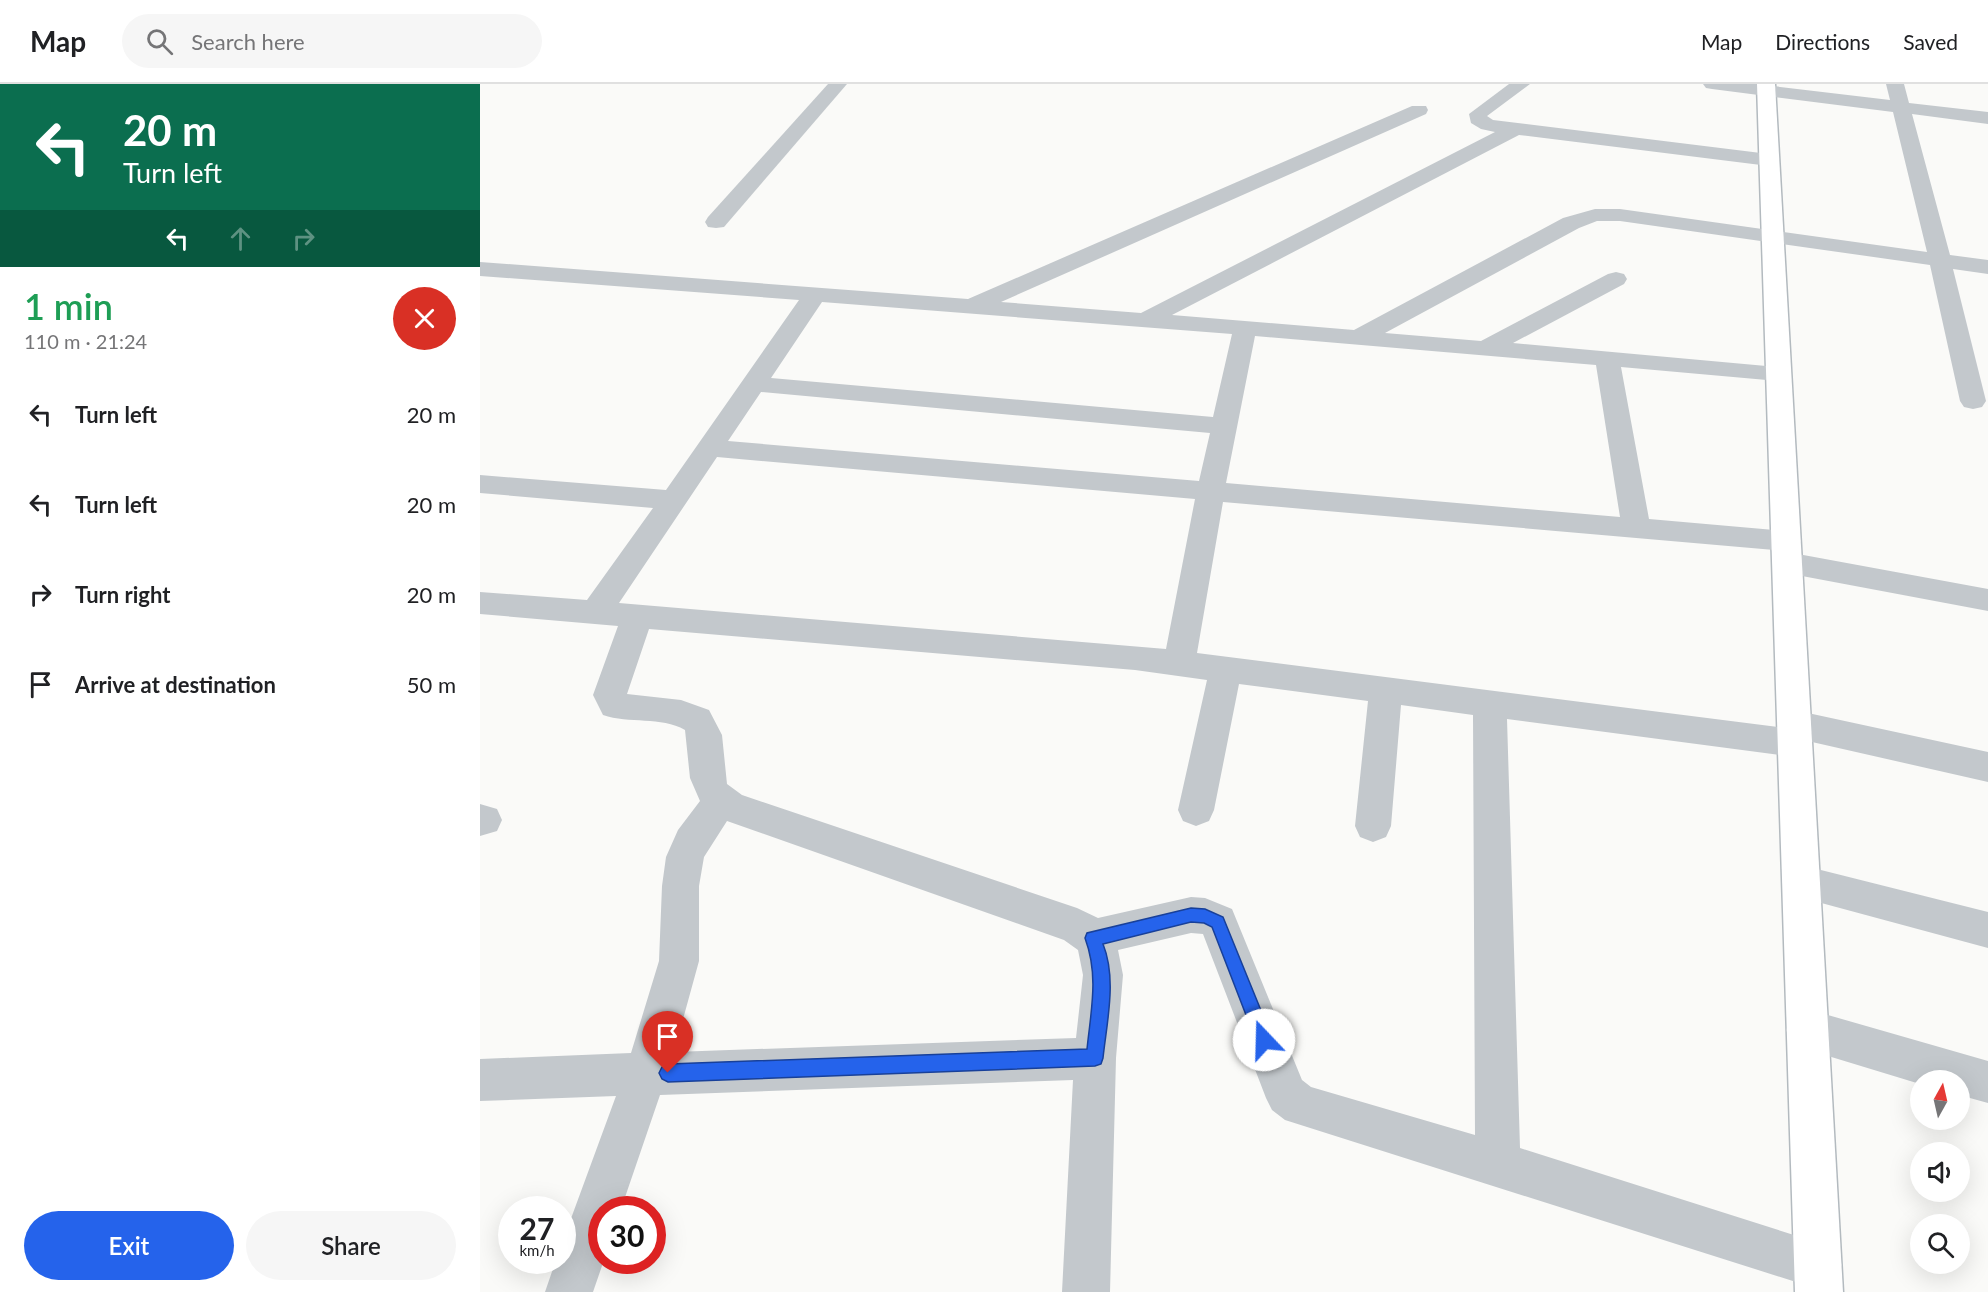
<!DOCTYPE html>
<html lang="en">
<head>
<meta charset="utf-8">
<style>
	body { margin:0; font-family:Lato,sans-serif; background:#f6f6f6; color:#202124; height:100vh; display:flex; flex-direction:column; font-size:22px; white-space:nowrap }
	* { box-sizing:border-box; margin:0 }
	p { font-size:20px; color:#757577 }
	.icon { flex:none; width:33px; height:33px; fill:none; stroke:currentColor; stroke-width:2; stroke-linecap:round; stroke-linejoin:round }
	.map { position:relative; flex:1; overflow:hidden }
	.side { display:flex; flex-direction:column; background:#fff; width:480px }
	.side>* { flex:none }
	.guide { background:#0b6e4f; color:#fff; overflow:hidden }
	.needle { width:39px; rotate:8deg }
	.buttons { position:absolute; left:1430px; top:986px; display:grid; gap:12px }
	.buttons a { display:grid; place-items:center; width:60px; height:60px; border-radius:50%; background:#fff; box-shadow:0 6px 24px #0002; font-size:30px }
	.speed { position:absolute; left:18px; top:1112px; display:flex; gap:12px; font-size:30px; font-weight:700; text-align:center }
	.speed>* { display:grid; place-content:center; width:78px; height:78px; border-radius:50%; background:#fff; box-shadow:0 6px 24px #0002; line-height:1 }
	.speed small { font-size:15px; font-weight:400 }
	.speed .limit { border:9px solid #d22; background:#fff; color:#111 }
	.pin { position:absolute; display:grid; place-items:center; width:51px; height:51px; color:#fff; margin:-62px -26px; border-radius:50% 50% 50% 0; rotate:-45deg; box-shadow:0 0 6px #0007 }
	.pin .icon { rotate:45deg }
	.me { position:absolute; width:66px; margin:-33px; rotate:339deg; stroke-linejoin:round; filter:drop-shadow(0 0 4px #0008) }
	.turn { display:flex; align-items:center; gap:21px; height:126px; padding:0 24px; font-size:27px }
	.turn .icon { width:78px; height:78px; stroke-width:2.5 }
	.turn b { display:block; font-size:42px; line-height:51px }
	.lanes { display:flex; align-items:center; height:57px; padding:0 24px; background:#0003; justify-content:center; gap:30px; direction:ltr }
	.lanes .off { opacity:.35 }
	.round { display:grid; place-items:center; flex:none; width:63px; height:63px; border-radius:32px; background:#f6f6f6 }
	.headline { display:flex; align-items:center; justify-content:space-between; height:102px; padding:0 24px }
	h1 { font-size:36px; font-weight:600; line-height:45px; color:#1e9e55 }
	.cta { display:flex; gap:12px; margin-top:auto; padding:12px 24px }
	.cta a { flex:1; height:69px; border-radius:36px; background:#2563eb; color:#fff; font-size:24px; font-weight:600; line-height:69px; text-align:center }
	.cta a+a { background:#f6f6f6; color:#202124 }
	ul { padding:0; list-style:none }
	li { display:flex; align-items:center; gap:18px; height:90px; padding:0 24px }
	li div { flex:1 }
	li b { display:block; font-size:22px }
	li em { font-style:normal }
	header { display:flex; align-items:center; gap:36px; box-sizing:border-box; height:84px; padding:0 30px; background:#fff; border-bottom:2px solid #e0e0e0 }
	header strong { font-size:28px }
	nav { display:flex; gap:33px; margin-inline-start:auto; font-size:21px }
	.search { width:420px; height:54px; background:#f6f6f6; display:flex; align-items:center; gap:15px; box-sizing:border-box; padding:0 21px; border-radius:33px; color:#757577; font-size:22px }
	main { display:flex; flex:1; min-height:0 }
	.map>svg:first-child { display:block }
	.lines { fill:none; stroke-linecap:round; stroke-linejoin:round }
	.secondary-casing { stroke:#b3babf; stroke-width:3 }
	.street { fill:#c3c8cc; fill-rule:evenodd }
	.secondary { fill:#fff; fill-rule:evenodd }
	.route { fill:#2563eb; stroke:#184099; stroke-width:1.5 }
</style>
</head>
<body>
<header>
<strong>Map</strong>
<div class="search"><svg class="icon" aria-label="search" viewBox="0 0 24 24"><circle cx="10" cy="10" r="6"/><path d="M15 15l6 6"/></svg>Search here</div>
<nav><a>Map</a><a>Directions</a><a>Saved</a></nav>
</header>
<main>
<section class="side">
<div class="guide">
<div class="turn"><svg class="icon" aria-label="left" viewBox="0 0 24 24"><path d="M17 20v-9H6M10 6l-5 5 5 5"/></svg><div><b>20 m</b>Turn left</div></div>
<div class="lanes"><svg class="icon" aria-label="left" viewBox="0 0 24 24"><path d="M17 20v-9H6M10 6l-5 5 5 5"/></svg><svg class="icon off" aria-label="ahead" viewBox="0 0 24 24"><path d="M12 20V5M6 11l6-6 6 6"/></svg><svg class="icon off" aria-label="right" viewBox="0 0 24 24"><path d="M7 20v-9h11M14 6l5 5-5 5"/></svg></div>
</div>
<div class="headline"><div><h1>1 min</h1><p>110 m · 21:24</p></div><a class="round" style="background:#d93025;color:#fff"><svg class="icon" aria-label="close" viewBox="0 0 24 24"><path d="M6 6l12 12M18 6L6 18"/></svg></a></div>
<ul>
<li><svg class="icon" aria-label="left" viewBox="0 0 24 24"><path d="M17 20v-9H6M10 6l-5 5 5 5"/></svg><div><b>Turn left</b></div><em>20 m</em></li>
<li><svg class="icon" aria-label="left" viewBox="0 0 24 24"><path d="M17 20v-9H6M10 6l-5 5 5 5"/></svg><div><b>Turn left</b></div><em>20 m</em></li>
<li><svg class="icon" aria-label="right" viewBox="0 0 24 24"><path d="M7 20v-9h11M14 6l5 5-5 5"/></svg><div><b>Turn right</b></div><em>20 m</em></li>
<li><svg class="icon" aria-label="arrive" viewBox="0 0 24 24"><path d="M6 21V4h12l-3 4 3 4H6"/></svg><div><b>Arrive at destination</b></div><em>50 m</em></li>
</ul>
<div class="cta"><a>Exit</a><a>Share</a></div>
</section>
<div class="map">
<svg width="1508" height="1208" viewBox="0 0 1508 1208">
	<rect width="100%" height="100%" fill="#fafaf8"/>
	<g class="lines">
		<defs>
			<polygon id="secondary" points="1277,0 1295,0 1363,1208 1315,1208"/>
		</defs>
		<use href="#secondary" class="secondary-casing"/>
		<g class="street">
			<polygon points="348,0 367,0 244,143 236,144 228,143 225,138 228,133"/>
			<path d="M 1029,0 L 1050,0 L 1007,32 L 1013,36 L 1289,70 L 1296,72 L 1299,76 L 1296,80 L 1289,82 L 1039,51 L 692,231 L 874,246 L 1083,134 L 1115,125 L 1140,125 L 1447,168 L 1413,28 L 1232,5 L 1226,4 L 1223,0 L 1276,0 L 1410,16 L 1406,0 L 1424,0 L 1429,19 L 1508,28 L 1508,40 L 1432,30 L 1470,171 L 1508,176 L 1508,190 L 1473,185 L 1506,317 L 1502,323 L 1493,325 L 1484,323 L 1480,317 L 1450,181 L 1140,137 L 1117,137 L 1099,144 L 905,249 L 1001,257 L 1128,190 L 1136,188 L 1144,190 L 1147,195 L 1144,200 L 1033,259 L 1307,284 L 1311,289 L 1307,294 L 1298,297 L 1141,283 L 1169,435 L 1306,447 L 1316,450 L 1321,457 L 1316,464 L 1306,467 L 743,418 L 717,569 L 1298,643 L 1297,640 L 1302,630 L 1314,626 L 1508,668 L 1508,698 L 1332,658 L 1327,669 L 1315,673 L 1027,635 L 1040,1064 L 1355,1164 L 1362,1181 L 1355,1198 L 1338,1205 L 805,1036 L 792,1026 L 786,1014 L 723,850 L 711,849 L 638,866 L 643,891 L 636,974 L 630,1208 L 582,1208 L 593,996 L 180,1011 L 141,1125 L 122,1125 L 122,1176 L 124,1176 L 113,1208 L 65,1208 L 76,1176 L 82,1176 L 82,1159 L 136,1012 L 0,1017 L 0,975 L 151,969 L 179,877 L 182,802 L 186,773 L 198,746 L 220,717 L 210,694 L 205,646 C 181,632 149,640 123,631 L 113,611 L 138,542 L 0,530 L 0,508 L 107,516 L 173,424 L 0,409 L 0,391 L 186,406 L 319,216 L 0,192 L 0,178 L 488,215 L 932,22 L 946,22 L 948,26 L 946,30 L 521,218 L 661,229 L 1015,48 L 1001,45 L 991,39 L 989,30 ZM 342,218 L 752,250 L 733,333 L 291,294 ZM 775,252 L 1116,281 L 1140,433 L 746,399 ZM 281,308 L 730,349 L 719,397 L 248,357 ZM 237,373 L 715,415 L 686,565 L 139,519 ZM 169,545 L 655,586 L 727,596 L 698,726 L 703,737 L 716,742 L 729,737 L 734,726 L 759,600 L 888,617 L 875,742 L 880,753 L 893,758 L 906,753 L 911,742 L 921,621 L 993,631 L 995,1051 L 831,1003 L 822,996 L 752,825 L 725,814 L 711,813 L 618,834 L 597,824 L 262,711 L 247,700 L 242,651 L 229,626 L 201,616 L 147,610 ZM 247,737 L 584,856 L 598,866 L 603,891 L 596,954 L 194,968 L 219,877 L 219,802 L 224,773 Z"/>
			<polygon points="1307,468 1508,505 1508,527 1296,487 1292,479 1296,471"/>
			<polygon points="0,720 17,725 22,736 17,747 0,752"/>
			<polygon points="1321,781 1508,828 1508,864 1308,810 1302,798 1308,786"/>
			<polygon points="1327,925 1508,977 1508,1019 1479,1011 1479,996 1440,996 1440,1000 1312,961 1306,946 1312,931"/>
		</g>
		<use href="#secondary" class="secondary"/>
	</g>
	<path class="route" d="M 711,824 L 725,825 L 743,833 L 793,956 L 790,962 L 784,964 L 778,962 L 732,843 L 724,839 L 711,838 L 623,860 C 637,895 627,937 623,974 L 621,980 L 615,982 L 188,998 L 182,995 L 179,989 L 182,983 L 188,980 L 607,965 C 611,926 619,892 605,854 L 607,849 Z"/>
</svg>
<div class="buttons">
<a><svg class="needle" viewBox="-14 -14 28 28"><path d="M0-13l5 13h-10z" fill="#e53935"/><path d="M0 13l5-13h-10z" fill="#757577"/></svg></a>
<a><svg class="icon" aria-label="sound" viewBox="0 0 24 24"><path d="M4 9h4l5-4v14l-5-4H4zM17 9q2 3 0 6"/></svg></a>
<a><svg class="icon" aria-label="search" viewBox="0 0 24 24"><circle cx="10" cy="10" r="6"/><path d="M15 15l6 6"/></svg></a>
</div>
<div class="speed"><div>27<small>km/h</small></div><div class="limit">30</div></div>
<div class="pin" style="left:188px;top:989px;background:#d93025"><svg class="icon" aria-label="arrive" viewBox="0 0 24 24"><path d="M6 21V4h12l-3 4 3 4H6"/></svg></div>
<svg class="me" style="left:784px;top:956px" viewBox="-20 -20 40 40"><circle r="19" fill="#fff"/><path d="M0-13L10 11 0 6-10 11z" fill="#2563eb"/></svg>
</div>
</main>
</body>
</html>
